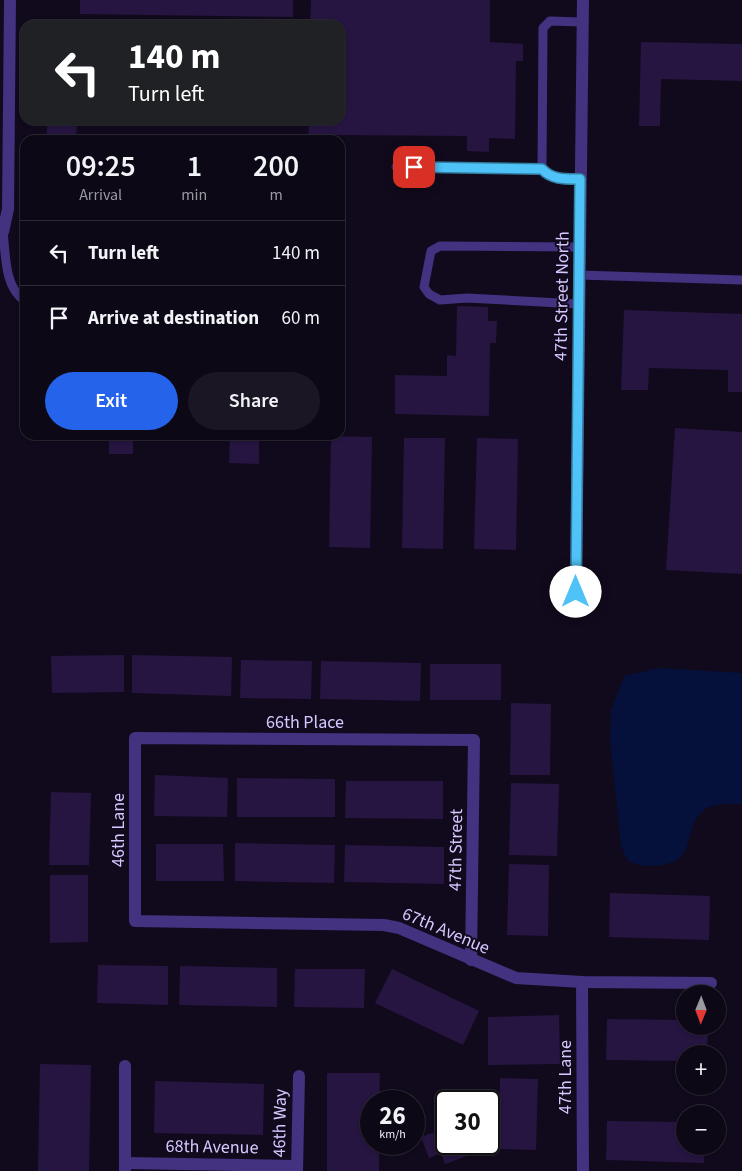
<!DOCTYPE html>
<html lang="en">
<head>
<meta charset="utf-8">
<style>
	body { margin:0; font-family:"Source Sans 3",sans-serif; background:#1b1623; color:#f1f3f6; height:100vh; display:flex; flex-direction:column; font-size:19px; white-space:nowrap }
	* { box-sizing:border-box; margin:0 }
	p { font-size:16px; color:#9a9aa1 }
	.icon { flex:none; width:28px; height:28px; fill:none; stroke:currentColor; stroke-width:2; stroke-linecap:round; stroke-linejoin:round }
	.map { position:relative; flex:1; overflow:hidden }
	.sheet { position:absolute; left:20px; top:135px; width:325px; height:305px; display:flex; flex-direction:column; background:#0d0816; border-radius:15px; box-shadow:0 1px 4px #0004,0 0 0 1px #2d2935 }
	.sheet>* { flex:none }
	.hud { position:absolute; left:20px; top:20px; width:325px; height:105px; border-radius:15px; box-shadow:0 1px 4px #0004,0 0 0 1px #2d2935; background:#202124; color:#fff; overflow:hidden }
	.needle { width:32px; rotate:181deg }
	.controls { position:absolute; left:676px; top:985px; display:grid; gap:10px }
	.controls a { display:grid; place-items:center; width:50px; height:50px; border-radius:50%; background:#0d0816; box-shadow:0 1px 4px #0004,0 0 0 1px #2d2935; font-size:25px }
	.speed { position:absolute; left:360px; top:1090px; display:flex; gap:10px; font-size:25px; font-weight:700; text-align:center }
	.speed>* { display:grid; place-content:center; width:65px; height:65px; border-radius:50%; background:#0d0816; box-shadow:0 1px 4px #0004,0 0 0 1px #2d2935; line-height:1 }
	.speed small { font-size:12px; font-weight:400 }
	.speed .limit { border:2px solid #111; border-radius:8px; background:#fff; color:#111 }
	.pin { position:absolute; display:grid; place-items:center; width:42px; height:42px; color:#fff; margin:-21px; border-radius:10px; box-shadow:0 2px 8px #0006 }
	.me { position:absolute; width:55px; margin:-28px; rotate:0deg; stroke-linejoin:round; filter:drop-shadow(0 0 4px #0008) }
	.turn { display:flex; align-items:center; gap:18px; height:105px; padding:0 25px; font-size:22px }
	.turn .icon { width:65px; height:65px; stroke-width:2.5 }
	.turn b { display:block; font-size:35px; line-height:42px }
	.eta { display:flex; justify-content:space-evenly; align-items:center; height:85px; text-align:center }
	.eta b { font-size:30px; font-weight:600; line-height:35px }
	.action { display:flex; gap:10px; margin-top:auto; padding:10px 25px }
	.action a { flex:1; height:58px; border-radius:30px; background:#2563eb; color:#fff; font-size:20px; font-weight:600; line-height:58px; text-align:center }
	.action a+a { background:#1b1623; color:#f1f3f6 }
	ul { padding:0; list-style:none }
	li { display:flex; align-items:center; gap:15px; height:65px; padding:0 25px; border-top:1px solid #2d2935 }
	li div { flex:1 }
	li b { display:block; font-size:19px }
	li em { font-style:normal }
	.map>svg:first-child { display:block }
	.water { fill:#05103b }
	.building { fill:#251540 }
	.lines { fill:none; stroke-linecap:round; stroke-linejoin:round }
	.lane { stroke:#423280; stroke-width:9 }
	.street { stroke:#423280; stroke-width:12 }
	.route-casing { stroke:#337fa1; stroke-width:12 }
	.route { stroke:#4fc3f7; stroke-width:9 }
	.labels { text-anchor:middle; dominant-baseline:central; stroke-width:4; stroke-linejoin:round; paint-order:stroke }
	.street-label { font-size:18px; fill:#d7c7ff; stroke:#110a1d }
</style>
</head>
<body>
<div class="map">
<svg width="742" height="1171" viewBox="0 0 742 1171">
	<rect width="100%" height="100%" fill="#110a1d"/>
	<path class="water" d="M 659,668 L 742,673 L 742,804 C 731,804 712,803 704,810 C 681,829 699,859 662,865 C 649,867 640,866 628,861 L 621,846 L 610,741 L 611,711 L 624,676 Z"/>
	<g class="building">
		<polygon points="80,0 293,0 293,17 80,14"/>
		<polygon points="311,0 490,0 490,42 523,44 523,61 516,61 515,139 489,138 489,152 467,151 467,136 335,135 335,140 308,140 309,120 340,120 340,25 310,25"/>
		<polygon points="641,42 742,44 742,81 661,79 660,126 639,126"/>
		<polygon points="48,120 77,122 76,140 46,140"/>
		<polygon points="457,306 488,307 488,321 497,321 496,343 490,343 489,416 395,414 395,375 447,376 447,355 456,356"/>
		<polygon points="624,310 742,314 742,392 728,392 728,370 649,368 648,390 621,390"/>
		<polygon points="675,428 742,432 742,574 666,570"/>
		<rect x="109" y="435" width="24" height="19"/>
		<polygon points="230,435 259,435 259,464 229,463"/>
		<polygon points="331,436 372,437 370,548 329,547"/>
		<polygon points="404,438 445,438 443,549 402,548"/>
		<polygon points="477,438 518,439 516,550 474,549"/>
		<polygon points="124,655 124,692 52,693 51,656"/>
		<polygon points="132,655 232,657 231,696 132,693"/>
		<polygon points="241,660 312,661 311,699 240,698"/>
		<polygon points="321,661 421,663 420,701 320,699"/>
		<rect x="430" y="664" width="71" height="36"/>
		<polygon points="511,703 551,704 550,775 510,775"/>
		<polygon points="155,775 228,778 227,817 154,816"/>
		<polygon points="237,778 335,779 335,817 237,817"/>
		<polygon points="346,781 443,781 443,819 345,818"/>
		<polygon points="511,783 559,784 557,856 509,855"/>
		<polygon points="51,792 91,793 89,865 49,865"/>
		<polygon points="235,843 335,845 334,883 235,881"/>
		<polygon points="156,844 223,844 224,881 156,881"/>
		<polygon points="345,845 444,847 444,884 344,882"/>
		<polygon points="509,864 549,865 548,936 507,935"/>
		<polygon points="50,875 88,875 88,942 50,943"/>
		<polygon points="610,893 710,896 709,940 609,937"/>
		<polygon points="98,965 168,966 168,1005 97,1003"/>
		<polygon points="180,966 277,968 277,1007 179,1005"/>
		<polygon points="295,969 365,969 364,1008 294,1007"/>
		<polygon points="392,969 479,1011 463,1045 375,1003"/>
		<polygon points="559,1015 560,1064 488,1065 488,1017"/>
		<polygon points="607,1019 685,1020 685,1026 708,1026 707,1054 685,1054 685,1061 606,1060"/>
		<polygon points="40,1064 91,1065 89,1171 38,1171"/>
		<polygon points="327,1073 380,1073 379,1101 371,1101 371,1144 379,1144 379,1171 327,1171"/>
		<polygon points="500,1078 538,1079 536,1150 499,1149"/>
		<polygon points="155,1081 264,1084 263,1135 154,1133"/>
		<polygon points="607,1121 685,1122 685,1146 704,1146 704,1163 606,1160"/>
		<polygon points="446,1128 446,1144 475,1144 478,1152 445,1164 441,1153 429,1158 421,1137"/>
	</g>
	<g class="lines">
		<g class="lane">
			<polyline points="396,167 542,169"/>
			<path d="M 580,179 C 565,179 553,180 542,169 L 543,28 L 550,21 L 582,22"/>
			<path d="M 3,232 C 6,255 4,287 25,301"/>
			<polyline points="579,275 742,280"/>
			<polyline points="579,304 467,298 440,300 429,294 424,287 431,251 440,246 580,247"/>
		</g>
		<g class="street">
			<polyline points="0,233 3,232 8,209 10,0"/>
			<polyline points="576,592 583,0"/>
			<polyline points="471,960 474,740 135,738 135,921 384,925 399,928 516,978 582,982 711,983"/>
			<polyline points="582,982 583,1171"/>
			<polyline points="125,1066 125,1171"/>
			<polyline points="126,1163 297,1166"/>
			<polyline points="297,1171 299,1076"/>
		</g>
	</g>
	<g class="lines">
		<defs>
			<path id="route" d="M 414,167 L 542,169 C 552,180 566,179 580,179 L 576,592"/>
		</defs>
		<use href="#route" class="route-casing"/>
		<use href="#route" class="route"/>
	</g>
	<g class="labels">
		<g class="street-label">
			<text transform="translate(562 296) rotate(-89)">47th Street North</text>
			<text x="305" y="722">66th Place</text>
			<text transform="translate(118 830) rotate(-90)">46th Lane</text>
			<text transform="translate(456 850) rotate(-89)">47th Street</text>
			<text transform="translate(446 931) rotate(23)">67th Avenue</text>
			<text transform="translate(565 1077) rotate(-90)">47th Lane</text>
			<text transform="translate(280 1123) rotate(-89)">46th Way</text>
			<text transform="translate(212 1147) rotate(1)">68th Avenue</text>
		</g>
	</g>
</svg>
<div class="controls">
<a><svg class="needle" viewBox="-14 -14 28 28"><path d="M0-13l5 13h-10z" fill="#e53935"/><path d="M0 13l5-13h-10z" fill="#9a9aa1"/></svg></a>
<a>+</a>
<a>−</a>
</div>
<div class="speed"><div>26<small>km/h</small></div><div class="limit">30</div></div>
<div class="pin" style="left:414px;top:167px;background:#d93025"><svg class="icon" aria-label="arrive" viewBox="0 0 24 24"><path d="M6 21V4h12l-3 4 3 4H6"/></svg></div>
<svg class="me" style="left:576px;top:592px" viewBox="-20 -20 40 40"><circle r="19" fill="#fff"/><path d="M0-13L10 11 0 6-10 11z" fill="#4fc3f7"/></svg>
<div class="hud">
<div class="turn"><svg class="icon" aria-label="left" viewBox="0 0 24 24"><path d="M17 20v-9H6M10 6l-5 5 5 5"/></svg><div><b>140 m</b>Turn left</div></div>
</div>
<section class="sheet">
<div class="eta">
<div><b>09:25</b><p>Arrival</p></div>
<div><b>1</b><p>min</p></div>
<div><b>200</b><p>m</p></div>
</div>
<ul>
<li><svg class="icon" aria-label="left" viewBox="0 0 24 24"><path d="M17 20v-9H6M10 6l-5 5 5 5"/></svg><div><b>Turn left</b></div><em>140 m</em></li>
<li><svg class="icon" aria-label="arrive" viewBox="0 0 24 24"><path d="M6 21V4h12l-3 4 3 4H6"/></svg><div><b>Arrive at destination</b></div><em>60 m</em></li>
</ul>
<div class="action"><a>Exit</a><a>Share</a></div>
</section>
</div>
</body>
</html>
